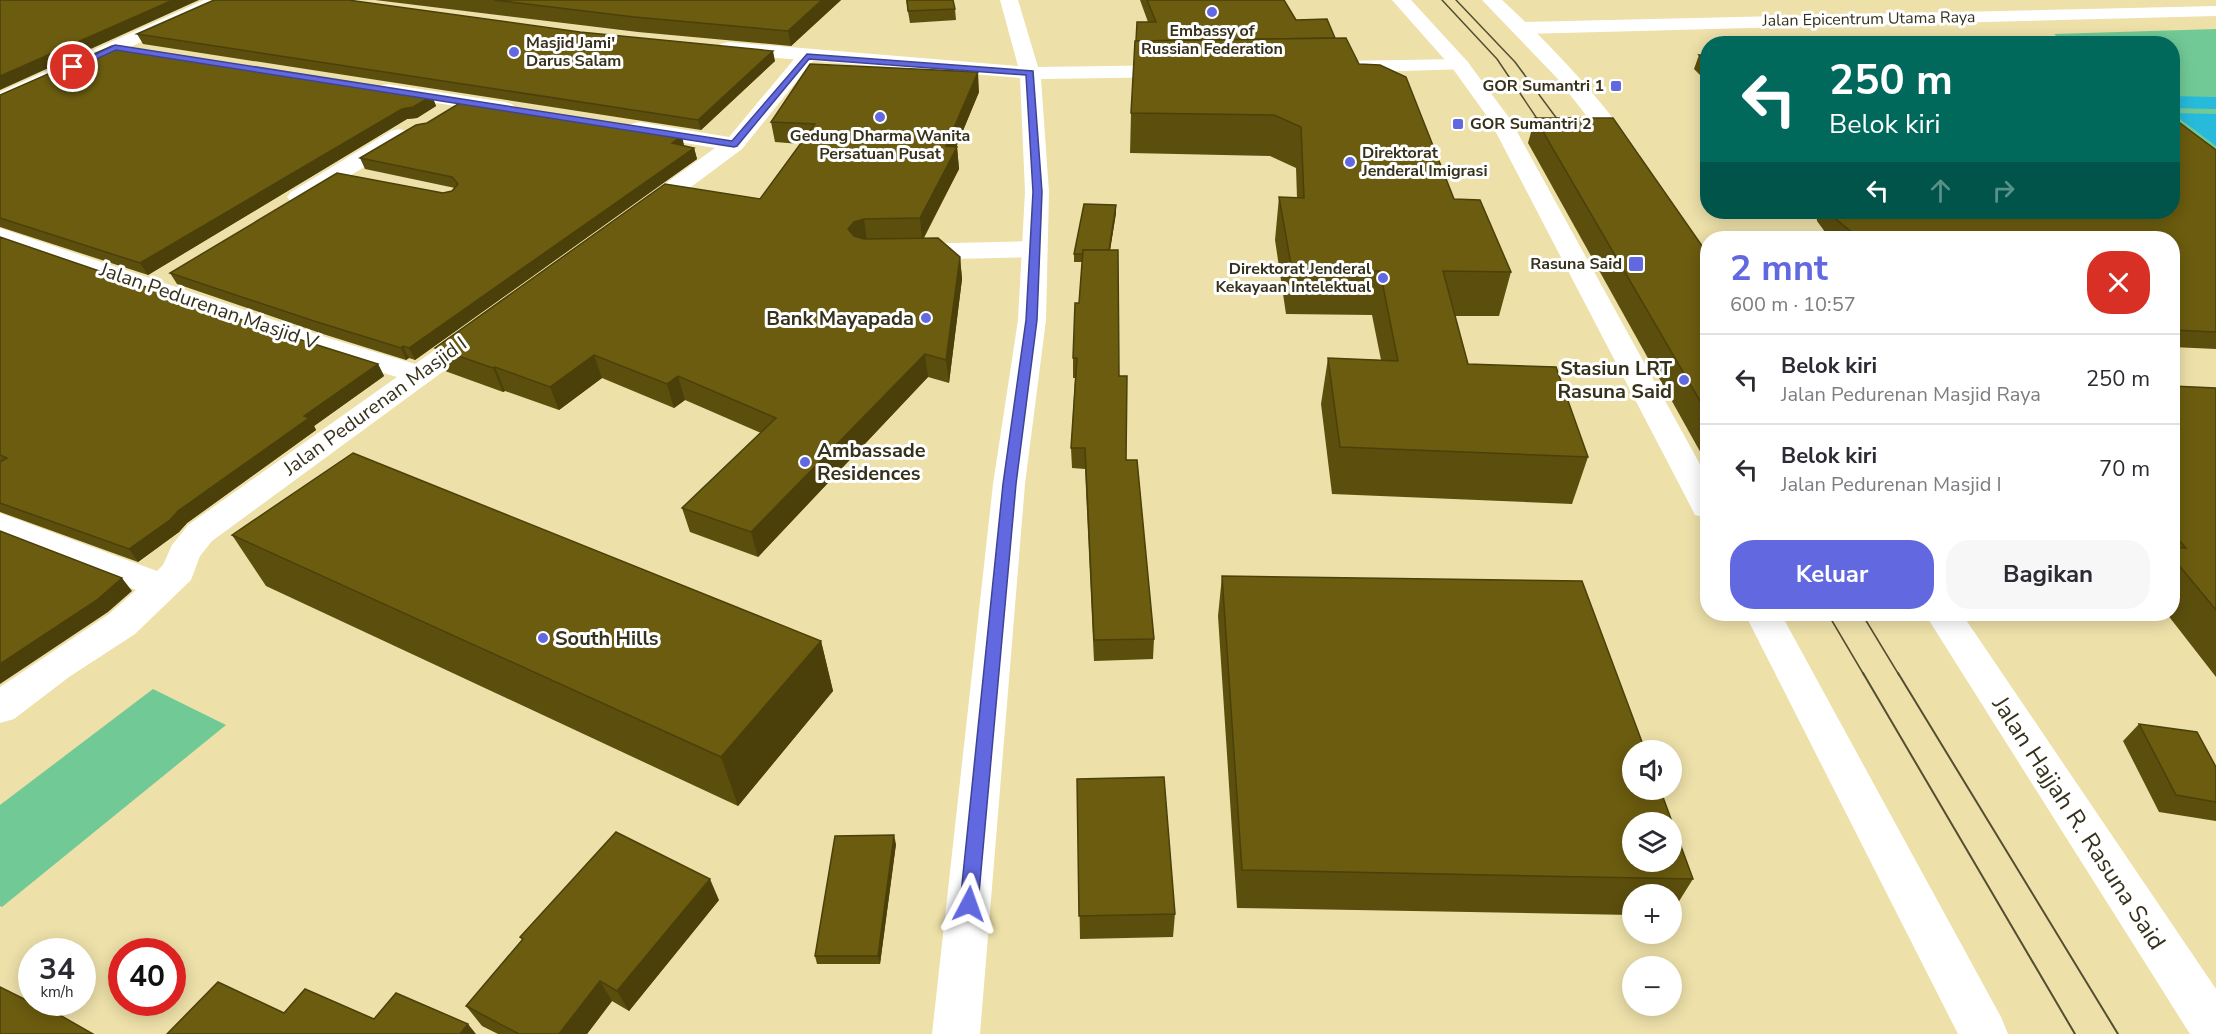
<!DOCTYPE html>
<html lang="id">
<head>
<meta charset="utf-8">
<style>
	body { margin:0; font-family:"Nunito Sans",sans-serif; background:#f7f7f7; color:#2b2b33; height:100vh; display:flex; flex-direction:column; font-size:22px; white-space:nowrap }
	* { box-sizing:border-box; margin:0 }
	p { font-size:20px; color:#7c7c81 }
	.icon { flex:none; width:33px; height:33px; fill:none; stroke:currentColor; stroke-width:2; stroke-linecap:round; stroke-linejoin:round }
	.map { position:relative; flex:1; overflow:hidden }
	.drawer { position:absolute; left:1700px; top:231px; width:480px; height:390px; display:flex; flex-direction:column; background:#fff; border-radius:24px; box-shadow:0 3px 15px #0003 }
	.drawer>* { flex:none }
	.hud { position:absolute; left:1700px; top:36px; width:480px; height:183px; border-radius:24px; box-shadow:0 3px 15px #0003; background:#00695c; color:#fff; overflow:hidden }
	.tools { position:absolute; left:1622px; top:740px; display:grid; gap:12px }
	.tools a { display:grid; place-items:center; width:60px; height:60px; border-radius:50%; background:#fff; box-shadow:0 3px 15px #0003; font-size:30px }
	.speed { position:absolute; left:18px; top:938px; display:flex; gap:12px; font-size:30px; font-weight:700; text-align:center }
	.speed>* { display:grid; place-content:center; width:78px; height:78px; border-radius:50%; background:#fff; box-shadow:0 3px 15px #0003; line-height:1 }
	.speed small { font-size:15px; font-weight:400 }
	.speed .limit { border:9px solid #d22; background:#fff; color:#111 }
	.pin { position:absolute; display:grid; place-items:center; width:51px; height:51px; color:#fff; margin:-26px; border:3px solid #fff; border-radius:50%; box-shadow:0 2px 6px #0007 }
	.me { position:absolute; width:66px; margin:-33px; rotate:4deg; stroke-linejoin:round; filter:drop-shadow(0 0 4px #0008) }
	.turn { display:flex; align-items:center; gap:21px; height:126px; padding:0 30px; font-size:27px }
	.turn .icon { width:78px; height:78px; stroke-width:2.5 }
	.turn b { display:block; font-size:42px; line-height:51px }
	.lanes { display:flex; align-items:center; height:57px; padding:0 30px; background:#0003; justify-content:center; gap:30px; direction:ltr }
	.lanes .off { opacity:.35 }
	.round { display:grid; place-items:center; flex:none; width:63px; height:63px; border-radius:24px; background:#f7f7f7 }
	.headline { display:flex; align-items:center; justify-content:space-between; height:102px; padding:0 30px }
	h1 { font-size:36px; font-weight:700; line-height:45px; color:#6168e0 }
	.cta { display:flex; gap:12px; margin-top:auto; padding:12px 30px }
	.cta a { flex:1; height:69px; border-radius:24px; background:#6168e0; color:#fff; font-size:24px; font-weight:700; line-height:69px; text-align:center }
	.cta a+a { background:#f7f7f7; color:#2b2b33 }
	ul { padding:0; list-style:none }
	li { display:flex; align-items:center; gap:18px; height:90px; padding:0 30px; border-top:2px solid #e1e1e2 }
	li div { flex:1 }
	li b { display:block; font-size:22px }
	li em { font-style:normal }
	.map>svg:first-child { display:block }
	.green { fill:#71ca96 }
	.water { fill:#28bada }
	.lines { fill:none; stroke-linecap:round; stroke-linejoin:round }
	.street { fill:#fff; fill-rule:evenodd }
	.secondary { fill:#fff; fill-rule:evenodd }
	.primary { fill:#fff; fill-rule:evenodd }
	.tram-far1 { stroke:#544e33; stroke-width:1.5 }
	.tram { stroke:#544e33; stroke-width:2 }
	.wall { fill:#5c4f0d }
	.shaded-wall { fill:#4b400a }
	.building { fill:#6b5c0f; stroke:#4b400a; stroke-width:1.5; fill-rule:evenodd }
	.route { fill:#6168e0; stroke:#3f4492; stroke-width:1.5 }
	.poi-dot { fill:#6168e0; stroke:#fff; stroke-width:2 }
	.labels { text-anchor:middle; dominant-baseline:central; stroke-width:6; stroke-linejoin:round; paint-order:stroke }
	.far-street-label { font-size:16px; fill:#36311b; stroke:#fff }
	.far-poi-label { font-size:16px; font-weight:bold; fill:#36311b; stroke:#fff; text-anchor:start }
	.street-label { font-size:20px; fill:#36311b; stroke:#fff }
	.poi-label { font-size:20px; font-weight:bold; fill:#36311b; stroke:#fff; text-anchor:end }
	.near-street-label { font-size:24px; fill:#36311b; stroke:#fff }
</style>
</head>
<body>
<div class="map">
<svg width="2216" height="1034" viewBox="0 0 2216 1034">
	<rect width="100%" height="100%" fill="#ede0a9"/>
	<g class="green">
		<path d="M 2216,29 L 2216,171 L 2172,133 L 2172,44 L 1992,44 C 2011,29 2039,43 2062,41 L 2054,34 Z"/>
		<polygon points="153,689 226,725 2,907 0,906 0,805"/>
	</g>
	<g class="water">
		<polygon points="2172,96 2216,97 2216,109 2172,108"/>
		<polygon points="2172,113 2216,114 2216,146"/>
	</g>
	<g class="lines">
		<g class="street">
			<polygon points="204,0 228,0 225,4 0,106 0,92"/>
			<polygon points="807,50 814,52 817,56 742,149 652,216 643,218 634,216 631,211 634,206 715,148 631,134 628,129 631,124 639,122 729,137 800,52"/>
			<polygon points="387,84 505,102 512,104 516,108 512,112 505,114 380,94 377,90 380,86"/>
			<polygon points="399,129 407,131 410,136 407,141 307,202 299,204 291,202 287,197 291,192 391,131"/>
			<polygon points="0,228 322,336 415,364 466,328 476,326 486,328 490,334 486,340 212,541 200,556 191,580 135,634 69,677 14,719 0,723 0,687 109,614 136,590 0,537 0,513 157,571 163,565 172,545 188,525 397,377 302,348 0,243"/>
			<polygon points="1035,241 1044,244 1048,249 1044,254 1035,257 911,260 902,257 898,252 902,247 911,244"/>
		</g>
		<g class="secondary">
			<polygon points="1000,0 1018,0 1038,67 1179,65 1186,67 1189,71 1186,75 1179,77 1041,79 1049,192 1046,320 1025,484 980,1034 932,1034 993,484 1018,320 1025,192 1020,78 728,54 721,52 718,48 721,44 728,42 1018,66"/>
			<polygon points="2216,6 2216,16 1522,34 1515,32 1513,28 1515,24 1522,22"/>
			<polygon points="1460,59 1467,61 1470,65 1467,69 1339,73 1332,71 1329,67 1332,63 1339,61"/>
		</g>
		<g class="primary">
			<polygon points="1392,0 1411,0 1467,61 1510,119 1707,477 1707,518 1695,515 1691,507 1489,119 1453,69"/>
			<path d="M 1482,0 L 1502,0 C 1553,47 1601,98 1640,155 L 1637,160 L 1629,162 L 1621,160 L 1557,78 Z"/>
			<polygon points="1745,614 1781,614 2001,1017 2008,1034 1958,1034"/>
			<polygon points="1925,614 1962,614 2216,989 2216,1034 2190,1034"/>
		</g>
		<g class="tram-far1">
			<polyline points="1442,0 1497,59 1546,132"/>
			<polyline points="1456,0 1515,62 1566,131"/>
			<polyline points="1828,614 1864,675"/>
			<polyline points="1862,614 1899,675"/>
		</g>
		<g class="tram">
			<polyline points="1863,673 2075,1034"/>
			<polyline points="1898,673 2118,1034"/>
		</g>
	</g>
	<g class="wall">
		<polygon points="375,0 841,0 791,46 638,32"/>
		<polygon points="906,0 955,9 956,20 910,23"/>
		<polygon points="1140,0 1284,0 1296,20 1335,38 1359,64 1454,199 1511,272 1499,316 1455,316 1468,364 1588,457 1572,504 1332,494 1321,404 1328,358 1381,360 1372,315 1286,314 1275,240 1279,197 1297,198 1296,168 1270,156 1130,153 1131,113 1136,41 1148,22"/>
		<polygon points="137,34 775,61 701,130 143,44"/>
		<polygon points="1699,55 1707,55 1707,82 1694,69"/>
		<polygon points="979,92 956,147 957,147 959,169 924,238 960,257 962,279 949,383 928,377 758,557 690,532 682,508 761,433 685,400 674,408 602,378 559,410 505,391 503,392 445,371 435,348 760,199 800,144 775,142 771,122"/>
		<polygon points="0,95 432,96 436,106 417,118 407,119 148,275 0,227"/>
		<polygon points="1535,118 1707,253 1707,464 1528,143"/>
		<polygon points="684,145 684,146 694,148 697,159 415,360 409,358 406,360 323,334 177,284 170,273 452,191 455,188 365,169 360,158"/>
		<polygon points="2216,150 2216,349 2172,347 2172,238 1833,238 1825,232 1817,221 1816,212 2172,212"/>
		<polygon points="1116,205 1116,213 1110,250 1119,376 1126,460 1154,639 1153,659 1094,661 1085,469 1072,468 1071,448 1075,378 1073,378 1073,358 1079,303 1082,262 1074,262 1074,254"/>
		<polygon points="0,237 295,338 378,364 384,376 314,426 316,430 187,523 179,532 138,562 0,512"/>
		<polygon points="2172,386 2216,388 2216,677 2167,614 2172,614"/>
		<polygon points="232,535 821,641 833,691 738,806 266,586"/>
		<polygon points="1222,576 1693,879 1671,914 1671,894 1632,894 1632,915 1237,908 1218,616"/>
		<polygon points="2139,724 2216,767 2216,821 2159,812 2123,741"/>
		<polygon points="1077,779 1175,914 1173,937 1080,939"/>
		<polygon points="896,844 880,964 817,964 815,956"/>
		<polygon points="719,900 629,1011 612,1001 587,1034 498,1034 482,1026 466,1006 522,940 520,937"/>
	</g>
	<g class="shaded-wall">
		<polygon points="173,0 199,0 0,90 0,76"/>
		<polygon points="822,0 841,0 791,46 788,31"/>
		<polygon points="773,51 775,61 701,130 698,120"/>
		<polygon points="978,72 979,92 953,155 957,147 959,169 922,240 920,218 946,146"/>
		<polygon points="432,96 436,106 417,118 407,119 148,275 140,263 402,109"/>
		<polygon points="682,135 684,145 675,154 672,143"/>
		<polygon points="694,148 697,159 415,360 409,348"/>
		<polygon points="1116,205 1116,213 1108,263 1108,255"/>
		<polygon points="864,219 867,241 857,244 848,229 854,222"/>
		<polygon points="960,257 962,279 949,383 946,360"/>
		<polygon points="403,346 409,358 406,360 401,348"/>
		<polygon points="925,354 928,377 758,557 751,532"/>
		<polygon points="594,355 602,378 559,410 550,387"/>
		<polygon points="378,364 384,376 314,426 316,430 187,523 179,532 138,562 129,549 178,511 304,416"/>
		<polygon points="495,367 505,391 503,392 493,368"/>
		<polygon points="678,376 685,400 674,408 667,384"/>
		<polygon points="122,578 132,591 108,612 0,684 0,664"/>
		<polygon points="821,641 833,691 738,806 721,757"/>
		<polygon points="894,835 896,844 880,964 878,956"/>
		<polygon points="710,879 719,900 629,1011 617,991"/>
		<polygon points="600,981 612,1001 587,1034 559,1034"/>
		<polygon points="468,1024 476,1034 460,1034"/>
	</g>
	<g class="building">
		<polygon points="0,0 173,0 0,76"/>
		<polygon points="214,0 348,0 580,32 773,51 698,120 137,34"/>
		<polygon points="494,0 822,0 788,31 634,17"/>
		<polygon points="907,0 953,0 955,9 908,11"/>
		<polygon points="1147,0 1284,0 1296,20 1327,19 1335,38 1136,41 1137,22 1156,22"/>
		<polygon points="1346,38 1359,64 1380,65 1406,77 1454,199 1480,200 1511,272 1443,271 1468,364 1556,367 1588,457 1340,447 1328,358 1398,361 1380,271 1292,270 1279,197 1304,198 1301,127 1274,115 1131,113 1135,41"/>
		<polygon points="112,46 432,96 413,107 402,109 140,263 0,218 0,95"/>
		<polygon points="1699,55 1707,55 1707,63"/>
		<polygon points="810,64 978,72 946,146 957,147 920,218 864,219 854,222 848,229 854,236 864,239 938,238 960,257 946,360 925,354 751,532 682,508 776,418 678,376 667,384 594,355 550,387 495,367 493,368 435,348 665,184 760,199 815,124 771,122"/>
		<polygon points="463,101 682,135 672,143 694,148 409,348 403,346 401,348 317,322 170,273 337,173 443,193 452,191 458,184 452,177 360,158 416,125 427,123"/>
		<polygon points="2172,117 2216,150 2216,332 2172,330 2172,238 1859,238 1832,216 1829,212 2172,212"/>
		<polygon points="1535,118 1613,118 1707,253 1707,413"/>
		<polygon points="1084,204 1116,205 1109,250 1083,250 1083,254 1074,254"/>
		<polygon points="0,237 295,338 378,364 304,416 309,418 178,511 170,520 129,549 0,503 0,462 7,458 0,455"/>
		<polygon points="1083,250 1118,250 1119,376 1127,376 1126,460 1137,460 1154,639 1094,640 1085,448 1071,448 1077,358 1073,358 1075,303 1079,303"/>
		<polygon points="2172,386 2216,388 2216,610 2172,557 2172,547 2186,548 2172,532"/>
		<polygon points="353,453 821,641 721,757 232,535"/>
		<polygon points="0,531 122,578 97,600 0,664"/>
		<path d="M 1222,576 L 1582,581 L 1645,750 L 1632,750 L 1632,789 L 1660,789 L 1693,879 L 1242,870 ZM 1632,822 L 1671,822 L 1671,861 L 1632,861 Z"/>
		<polygon points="2139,724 2197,732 2216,767 2216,802 2176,795"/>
		<polygon points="1164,777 1175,914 1079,916 1077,779"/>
		<polygon points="616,832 710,879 617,991 600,981 559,1034 519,1034 466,1006 523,939 520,937"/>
		<polygon points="894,835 878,956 815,956 835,836"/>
		<polygon points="218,982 284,1013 305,989 374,1019 396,993 468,1024 460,1034 167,1034"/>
		<polygon points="0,987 26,1000 29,997 32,999 32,1002 37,1002 93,1034 0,1034"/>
	</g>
	<polygon class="route" points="115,45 732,141 807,54 1033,71 1042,192 1037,320 1016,484 978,904 975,910 969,912 962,910 960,904 1003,484 1026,320 1033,192 1026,75 809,59 737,146 734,147 116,50 76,68 69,67"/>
	<g class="poi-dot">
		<circle cx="1212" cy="12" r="6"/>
		<circle cx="514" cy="52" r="6"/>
		<rect x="1610" y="80" width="12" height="12" rx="3"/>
		<circle cx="880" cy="117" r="6"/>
		<rect x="1452" y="118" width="12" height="12" rx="3"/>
		<circle cx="1350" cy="162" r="6"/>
		<rect x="1628" y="256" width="16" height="16" rx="3"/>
		<circle cx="1383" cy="278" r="6"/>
		<circle cx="926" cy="318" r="6"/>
		<circle cx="1684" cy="380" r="6"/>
		<circle cx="805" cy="462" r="6"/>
		<circle cx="543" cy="638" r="6"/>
	</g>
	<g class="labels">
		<g class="far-street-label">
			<text transform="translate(1869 19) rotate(-1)">Jalan Epicentrum Utama Raya</text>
		</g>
		<g class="far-poi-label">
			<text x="1212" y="31" text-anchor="middle">Embassy of<tspan x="1212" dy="18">Russian Federation</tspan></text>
			<text x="526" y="43">Masjid Jami'<tspan x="526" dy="18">Darus Salam</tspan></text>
			<text x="1604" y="86" text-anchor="end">GOR Sumantri 1</text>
			<text x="1470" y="124">GOR Sumantri 2</text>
			<text x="880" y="136" text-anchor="middle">Gedung Dharma Wanita<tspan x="880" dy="18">Persatuan Pusat</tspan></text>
			<text x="1362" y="153">Direktorat<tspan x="1362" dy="18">Jenderal Imigrasi</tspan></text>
			<text x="1622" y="264" text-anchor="end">Rasuna Said</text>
			<text x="1371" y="269" text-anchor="end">Direktorat Jenderal<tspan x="1371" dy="18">Kekayaan Intelektual</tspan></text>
		</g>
		<g class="street-label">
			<text transform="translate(209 306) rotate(19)">Jalan Pedurenan Masjid V</text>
			<text transform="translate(375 406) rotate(-36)">Jalan Pedurenan Masjid I</text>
		</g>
		<g class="poi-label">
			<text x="914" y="318">Bank Mayapada</text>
			<text x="1672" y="368">Stasiun LRT<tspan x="1672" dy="23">Rasuna Said</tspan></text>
			<text x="817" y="450" text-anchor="start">Ambassade<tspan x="817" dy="23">Residences</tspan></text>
			<text x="555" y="638" text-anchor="start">South Hills</text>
		</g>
		<g class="near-street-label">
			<text transform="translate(2079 823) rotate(57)">Jalan Hajjah R. Rasuna Said</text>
		</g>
	</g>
</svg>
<div class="tools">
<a><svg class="icon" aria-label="sound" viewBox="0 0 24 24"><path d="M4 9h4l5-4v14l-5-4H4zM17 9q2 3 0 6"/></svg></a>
<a><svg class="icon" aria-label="layers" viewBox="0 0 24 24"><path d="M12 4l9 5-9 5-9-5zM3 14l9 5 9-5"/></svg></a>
<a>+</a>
<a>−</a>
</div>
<div class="speed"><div>34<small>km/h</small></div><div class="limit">40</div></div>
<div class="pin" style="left:73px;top:67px;background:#d93025"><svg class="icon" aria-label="arrive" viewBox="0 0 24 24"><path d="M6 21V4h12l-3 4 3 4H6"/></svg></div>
<svg class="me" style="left:969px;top:904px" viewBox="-20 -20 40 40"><path d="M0-17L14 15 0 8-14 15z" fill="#6168e0" stroke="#fff" stroke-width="4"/></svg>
<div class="hud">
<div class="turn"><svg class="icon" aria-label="left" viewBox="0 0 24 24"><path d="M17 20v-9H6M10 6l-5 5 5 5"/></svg><div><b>250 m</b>Belok kiri</div></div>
<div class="lanes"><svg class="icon" aria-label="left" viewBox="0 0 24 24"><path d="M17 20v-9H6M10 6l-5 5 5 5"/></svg><svg class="icon off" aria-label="ahead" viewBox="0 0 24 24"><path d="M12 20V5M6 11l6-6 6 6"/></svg><svg class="icon off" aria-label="right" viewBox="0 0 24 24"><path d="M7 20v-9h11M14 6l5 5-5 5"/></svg></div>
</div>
<section class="drawer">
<div class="headline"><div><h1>2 mnt</h1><p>600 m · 10:57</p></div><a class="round" style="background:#d93025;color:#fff"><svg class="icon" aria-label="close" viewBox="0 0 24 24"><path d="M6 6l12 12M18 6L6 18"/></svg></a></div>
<ul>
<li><svg class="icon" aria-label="left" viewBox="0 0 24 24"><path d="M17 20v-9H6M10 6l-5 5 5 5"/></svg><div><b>Belok kiri</b><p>Jalan Pedurenan Masjid Raya</p></div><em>250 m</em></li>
<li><svg class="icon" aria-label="left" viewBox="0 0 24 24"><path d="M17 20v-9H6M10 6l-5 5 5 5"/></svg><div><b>Belok kiri</b><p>Jalan Pedurenan Masjid I</p></div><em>70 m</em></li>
</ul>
<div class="cta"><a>Keluar</a><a>Bagikan</a></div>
</section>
</div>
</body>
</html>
